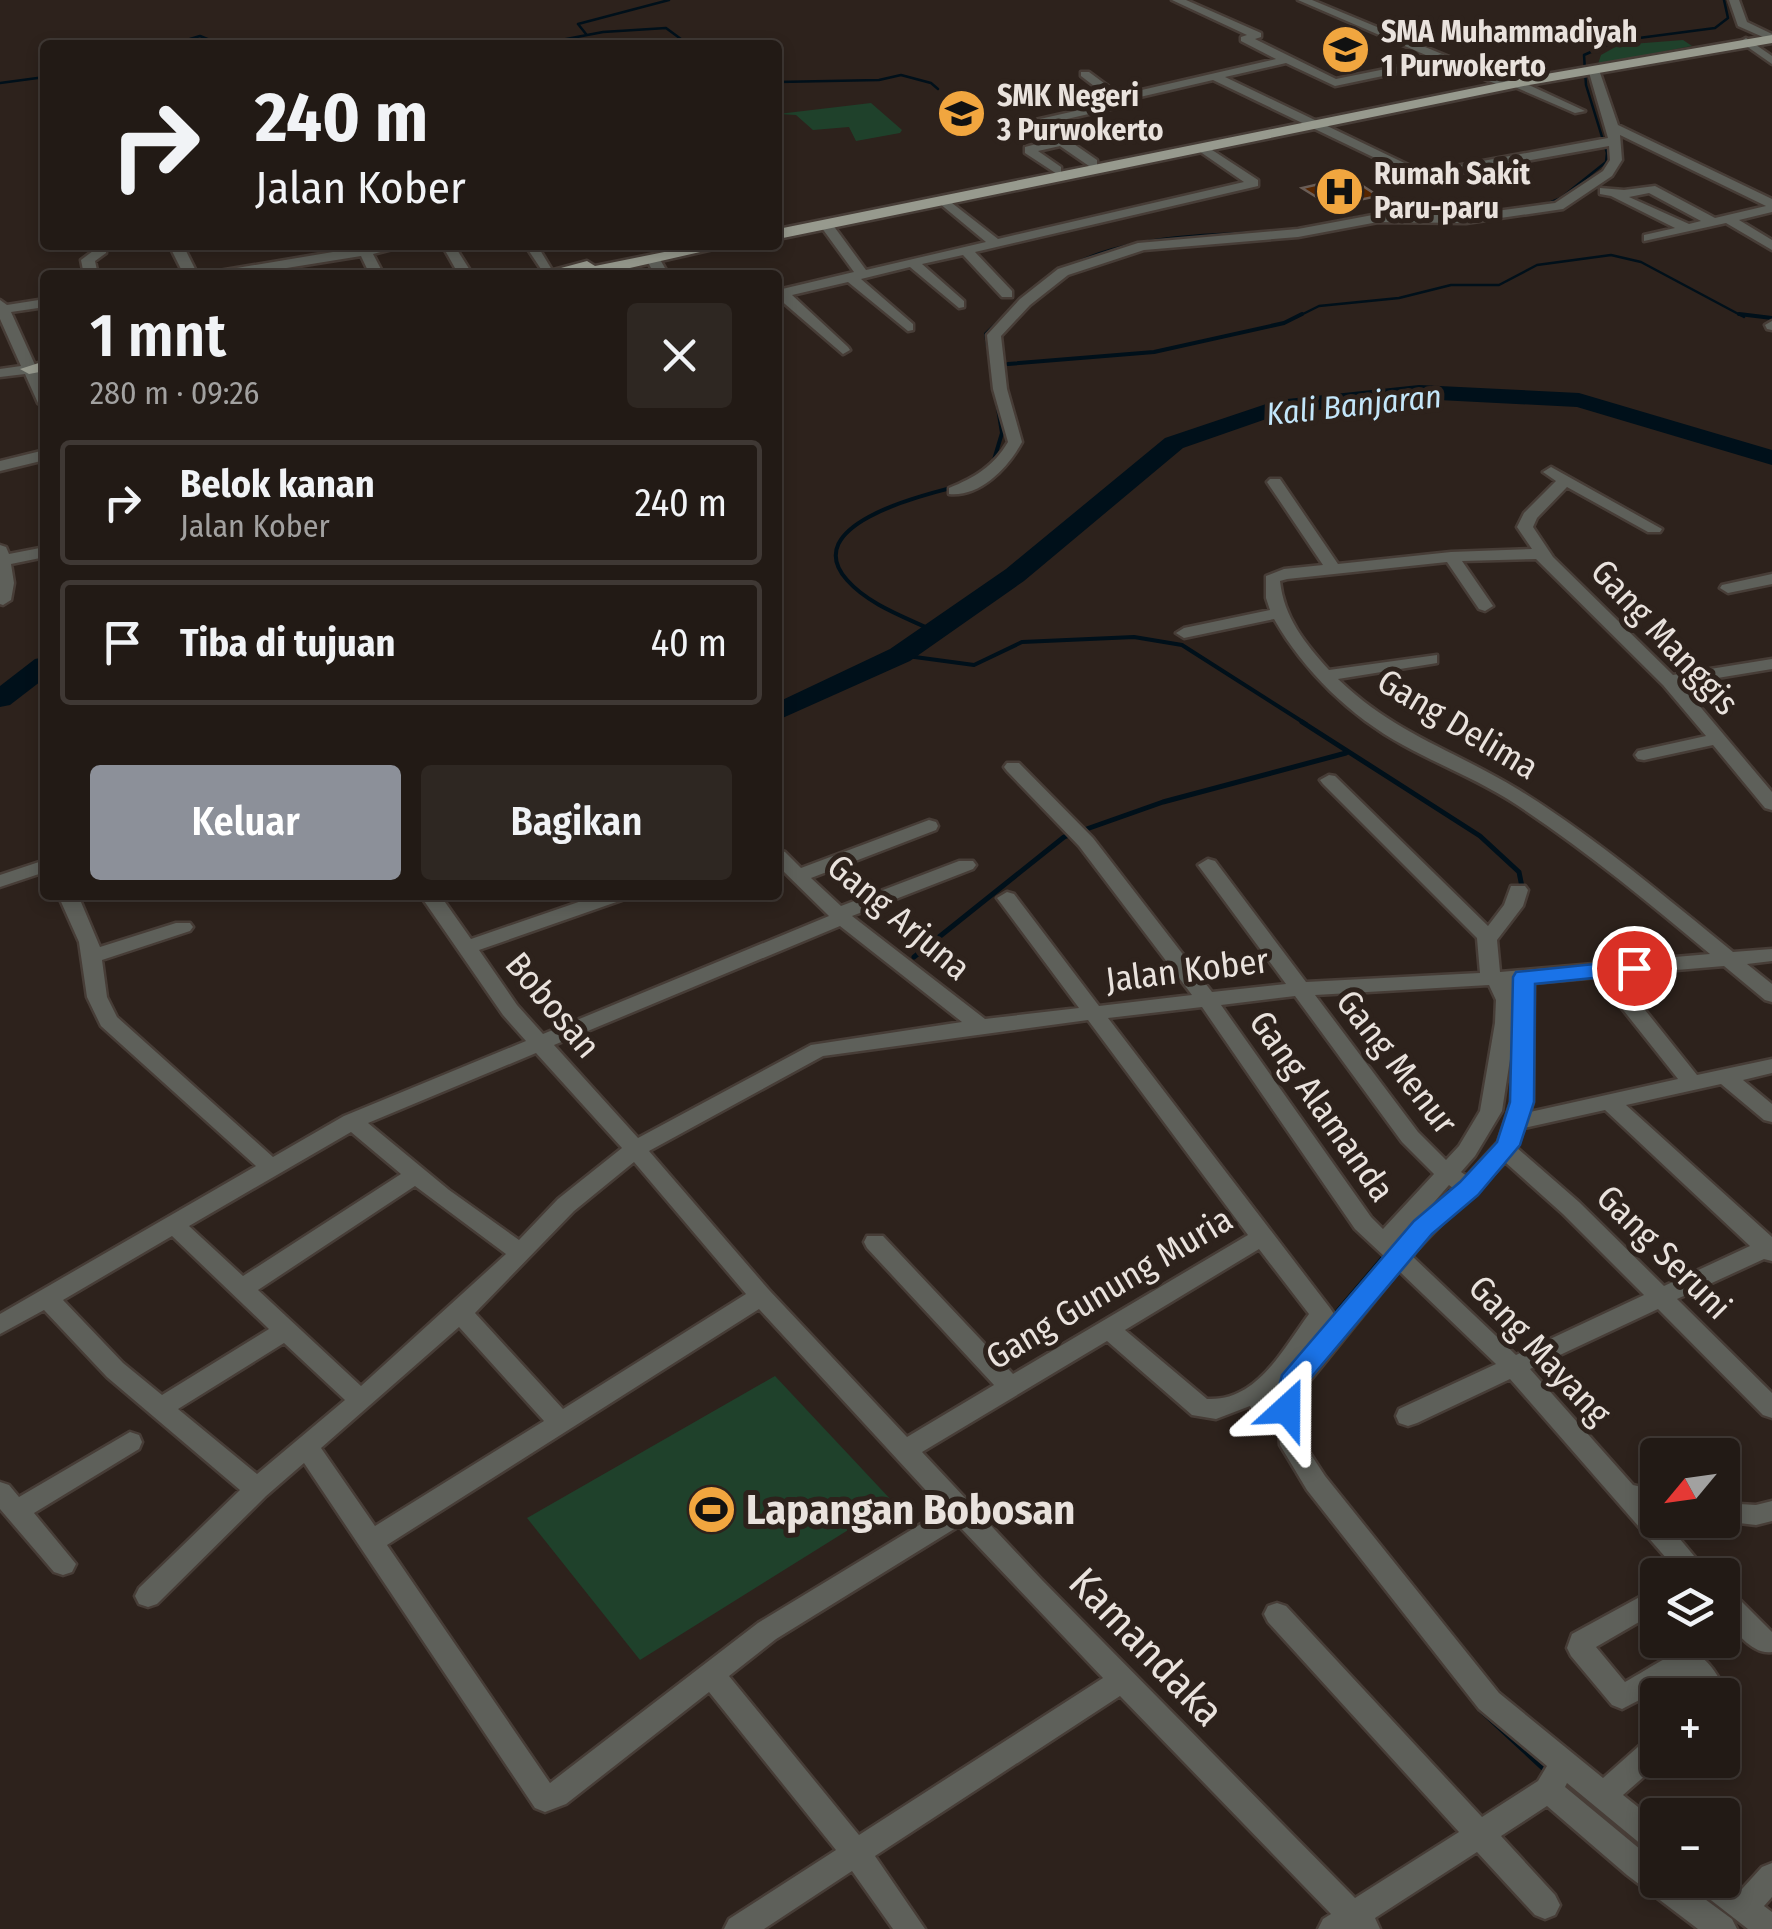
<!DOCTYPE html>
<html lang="id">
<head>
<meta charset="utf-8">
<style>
	body { margin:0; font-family:"Fira Sans Condensed",sans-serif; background:#2e2722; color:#f1f3f6; height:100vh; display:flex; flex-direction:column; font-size:38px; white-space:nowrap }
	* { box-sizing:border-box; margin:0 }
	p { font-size:32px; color:#a2a1a0 }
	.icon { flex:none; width:55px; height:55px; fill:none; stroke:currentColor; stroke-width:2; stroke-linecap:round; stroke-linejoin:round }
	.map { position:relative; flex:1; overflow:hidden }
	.side { position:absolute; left:40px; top:270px; width:742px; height:630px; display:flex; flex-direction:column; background:#221a15; border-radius:10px; box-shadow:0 5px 15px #0003,0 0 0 2px #3f3834 }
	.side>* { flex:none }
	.top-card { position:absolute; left:40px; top:40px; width:742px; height:210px; border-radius:10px; box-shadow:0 5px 15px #0003,0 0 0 2px #3f3834; background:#221a15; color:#f1f3f6; overflow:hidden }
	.needle { width:65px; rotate:241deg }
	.tools { position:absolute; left:1640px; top:1438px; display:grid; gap:20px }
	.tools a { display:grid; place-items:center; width:100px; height:100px; border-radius:10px; background:#221a15; box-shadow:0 5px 15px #0003,0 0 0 2px #3f3834; font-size:50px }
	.pin { position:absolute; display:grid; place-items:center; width:85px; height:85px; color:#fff; margin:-42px; border:5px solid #fff; border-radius:50%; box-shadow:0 2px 10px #0007 }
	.me { position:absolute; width:110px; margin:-55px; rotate:24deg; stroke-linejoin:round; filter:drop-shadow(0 0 8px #0008) }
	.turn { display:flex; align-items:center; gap:35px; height:210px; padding:0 50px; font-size:45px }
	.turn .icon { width:130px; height:130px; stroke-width:2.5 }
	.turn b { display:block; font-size:70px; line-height:85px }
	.round { display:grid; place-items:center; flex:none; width:105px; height:105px; border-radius:10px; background:#2e2722 }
	.headline { display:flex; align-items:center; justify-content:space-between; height:170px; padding:0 50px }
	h1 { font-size:60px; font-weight:600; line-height:75px }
	.primary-button { display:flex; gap:20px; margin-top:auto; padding:20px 50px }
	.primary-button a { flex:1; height:115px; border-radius:10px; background:#8c9099; color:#fff; font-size:40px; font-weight:600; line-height:115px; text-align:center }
	.primary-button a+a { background:#2e2722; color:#f1f3f6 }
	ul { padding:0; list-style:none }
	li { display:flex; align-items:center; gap:30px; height:125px; margin:0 20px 15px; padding:0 30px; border:5px solid #3f3834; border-radius:10px }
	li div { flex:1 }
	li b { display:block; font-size:38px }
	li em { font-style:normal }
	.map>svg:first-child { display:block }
	.green { fill:#1f412b }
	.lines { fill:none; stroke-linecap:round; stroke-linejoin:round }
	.stream-far3 { stroke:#00101a; stroke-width:2.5 }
	.stream-far2 { stroke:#00101a; stroke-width:4 }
	.stream-far1 { stroke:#00101a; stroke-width:5 }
	.stream { stroke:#00101a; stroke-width:6 }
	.river { fill:#00101a; fill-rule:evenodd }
	.building { fill:#552500; stroke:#6a5d56; stroke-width:2.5 }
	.minor-casing { stroke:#473d37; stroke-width:5 }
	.major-casing { stroke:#473d37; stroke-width:5 }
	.minor { fill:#5e605a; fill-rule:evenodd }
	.major { fill:#979a8e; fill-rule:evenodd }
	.route { fill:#1a73e8; stroke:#114b97; stroke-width:2.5 }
	.labels { text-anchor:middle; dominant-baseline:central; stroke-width:10; stroke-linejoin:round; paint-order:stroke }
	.far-poi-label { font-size:30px; font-weight:bold; fill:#e9e2dd; stroke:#2d221c; text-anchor:start }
	.far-water-label { font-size:32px; font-style:italic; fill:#c3e6fa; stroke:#2d221c }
	.street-label { font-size:35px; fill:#e9e2dd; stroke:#2d221c }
	.near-poi-label { font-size:42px; font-weight:bold; fill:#e9e2dd; stroke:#2d221c; text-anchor:start }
	.near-street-label { font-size:42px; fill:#e9e2dd; stroke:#2d221c }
</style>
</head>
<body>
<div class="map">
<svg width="1772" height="1929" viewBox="0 0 1772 1929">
	<rect width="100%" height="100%" fill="#2d221c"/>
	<g class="green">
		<polygon points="1683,40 1692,46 1598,64 1601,55 1619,45"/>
		<polygon points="871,103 902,130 900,133 856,141 849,127 813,130 796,115 778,114"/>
		<polygon points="775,1376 893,1502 640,1660 527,1518"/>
	</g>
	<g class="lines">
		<g class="stream-far3">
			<polyline points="586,34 578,24 669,0"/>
			<polyline points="170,45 200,36 222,45"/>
			<polyline points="535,45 603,32 666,28 689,45"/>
			<polyline points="778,82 879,80 901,75 931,83 938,89"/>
			<polyline points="0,83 45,77"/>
			<polyline points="1544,205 1561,198 1606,162 1607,153 1586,85 1584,55 1616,41 1715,28 1728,18 1724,0"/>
			<polyline points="1390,214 1478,213"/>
			<path d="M 1045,279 C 1121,231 1201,237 1287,230 C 1318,228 1348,216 1379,214"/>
			<polyline points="1004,317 1011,310"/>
			<polyline points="1297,317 1319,306 1399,298 1451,285 1499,285 1537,265 1611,255 1641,262 1744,317"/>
		</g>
		<g class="stream-far2">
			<polyline points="1739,314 1772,318"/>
			<polyline points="1008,364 1154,352 1284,323 1302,314"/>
			<polyline points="993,463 1002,433 986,334 1007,314"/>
			<path d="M 934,631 C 905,617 869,605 847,580 C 798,525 923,495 955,487"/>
			<polyline points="900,655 974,665 1022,642 1134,637 1182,645 1306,724"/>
		</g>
		<g class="stream-far1">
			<polyline points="1302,722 1480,836 1519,872 1523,892"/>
			<polyline points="914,957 1064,837 1163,802 1346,753"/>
		</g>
		<g class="stream">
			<polyline points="1323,1329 1387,1254"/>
			<polyline points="1272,1414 1281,1441"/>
			<polyline points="1285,1451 1297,1472"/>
			<polyline points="1481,1710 1550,1774"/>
		</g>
		<g class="river">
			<polygon points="1419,385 1579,393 1772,450 1772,465 1577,407 1419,399 1281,414 1183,448 1024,581 910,661 778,720 778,702 890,649 1006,569 1165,438 1278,400"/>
			<polygon points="45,657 45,678 10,705 0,707 0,686 35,659"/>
		</g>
	</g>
	<polygon class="building" points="1349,177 1378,196 1331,206 1302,188"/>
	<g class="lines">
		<defs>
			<g id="minor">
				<path d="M 1172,0 L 1186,0 L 1261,33 L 1261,37 L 1255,39 L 1336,79 L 1435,59 L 1298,0 L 1312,0 L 1507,81 L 1516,79 L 1585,111 L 1575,113 L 1515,87 L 1506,88 L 1445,63 L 1335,86 L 1286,63 L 1225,77 L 1423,172 L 1608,138 L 1588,69 L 1598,67 L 1618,125 L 1772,199 L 1772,212 L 1739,220 L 1772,240 L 1772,250 L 1726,223 L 1644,241 L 1644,235 L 1675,228 L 1611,196 L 1600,194 L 1600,188 L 1624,190 L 1655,186 L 1715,218 L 1766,206 L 1620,135 L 1622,160 L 1612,176 L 1563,209 L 1466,223 L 1378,222 L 1298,237 L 1144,250 L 1068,275 L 1030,305 L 1001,336 L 1007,389 L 1022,442 C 1008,468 980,497 949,494 L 949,488 C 974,478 994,466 1008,442 L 993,389 L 987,335 L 1020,299 L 1058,269 L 1138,243 L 1298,229 L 1378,214 L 1466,215 L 1555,203 L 1603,171 L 1610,160 L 1609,146 L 1421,180 L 1213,80 L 1127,100 L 1128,105 L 1045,124 L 1097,160 L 1097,166 L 1089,166 L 1060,146 L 1038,151 L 1061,167 L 1061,173 L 1057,174 L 1025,153 L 1025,147 L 1052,140 L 1031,125 L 1031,121 L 1115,102 L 1081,76 L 1081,72 L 1089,72 L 1120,95 L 1276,59 L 1241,41 L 1241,37 L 1247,35 ZM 1649,193 L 1701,221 L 1689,224 L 1629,197 Z"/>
				<polygon points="1729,0 1739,0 1747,22 1772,34 1772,41 1738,26"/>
				<polygon points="1746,38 1772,56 1772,64 1742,43 1741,41"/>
				<polygon points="1203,144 1258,180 1258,186 975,252 1012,291 1012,297 1002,297 963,255 922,264 964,301 964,307 959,308 910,267 861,279 913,324 913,330 908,331 848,282 792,295 848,347 850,350 843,354 778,298 778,290 854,272 819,224 820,221 830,221 866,270 986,242 939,203 939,197 943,196 998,239 1244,182 1199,151 1199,145"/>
				<polygon points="94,245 106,245 106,253 95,261 98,275 84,275 81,260 93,251"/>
				<polygon points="356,245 408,245 373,254 384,275 370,275 361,256 243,275 212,275 219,271 357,248"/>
				<polygon points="442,245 454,245 473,275 459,275"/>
				<polygon points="525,245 537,245 555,275 545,275"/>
				<polygon points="179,247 186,251 198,275 184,275 172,251"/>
				<polygon points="653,255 658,256 669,275 655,275 646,259"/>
				<polygon points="45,299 45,307 11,312 45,387 45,407 38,403 25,374 0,377 0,369 21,366 0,319 0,300 7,305"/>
				<polygon points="1772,321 1772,330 1767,329 1765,325"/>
				<polygon points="45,450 45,460 0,471 0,461"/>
				<path d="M 1551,467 L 1662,529 L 1660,532 L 1648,532 L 1567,487 L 1537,518 L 1533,527 L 1553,557 L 1673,675 L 1772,659 L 1772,669 L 1681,684 L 1772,792 L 1772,810 L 1765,808 L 1713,745 L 1644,760 L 1638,759 L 1635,755 L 1638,751 L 1706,736 L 1663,685 L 1536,559 L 1462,561 L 1493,606 L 1485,611 L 1479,609 L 1447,562 L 1287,579 L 1280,581 C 1284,618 1305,643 1329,670 L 1437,655 L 1437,663 L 1431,664 L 1338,679 C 1395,734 1454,750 1519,790 C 1595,837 1664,896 1733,952 L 1772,949 L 1772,961 L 1747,964 L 1772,984 L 1772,1002 L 1765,1000 L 1724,966 L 1617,975 L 1697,1075 L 1772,1059 L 1772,1073 L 1743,1080 L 1772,1104 L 1772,1122 L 1764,1120 L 1721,1084 L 1626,1105 L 1772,1237 L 1772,1261 L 1764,1259 L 1677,1299 L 1772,1393 L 1772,1418 L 1763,1415 L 1658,1309 L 1530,1369 L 1633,1485 L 1658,1491 L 1658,1520 L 1664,1520 L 1710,1575 L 1681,1575 L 1510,1379 L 1417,1423 L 1408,1426 L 1399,1423 L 1396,1416 L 1399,1409 L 1496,1364 L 1399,1271 L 1300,1393 L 1304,1444 L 1325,1476 L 1499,1693 L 1603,1778 L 1648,1738 L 1658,1735 L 1658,1760 L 1663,1760 L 1623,1795 L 1658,1823 L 1658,1854 L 1648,1850 L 1567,1783 L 1565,1787 L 1658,1864 L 1658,1880 L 1679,1880 L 1732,1919 L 1737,1929 L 1698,1929 L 1627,1875 L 1547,1806 L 1501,1836 L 1555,1895 L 1560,1905 L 1555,1915 L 1545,1919 L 1535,1915 L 1477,1852 L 1375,1918 L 1380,1929 L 1318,1929 L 1323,1919 L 1331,1914 L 1120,1696 L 875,1856 L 925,1929 L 893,1929 L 852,1871 L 764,1929 L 724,1929 L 729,1919 L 836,1850 L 709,1692 L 566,1804 L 545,1812 L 535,1808 L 304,1463 L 266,1496 L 157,1604 L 148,1607 L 139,1604 L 135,1596 L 139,1588 L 240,1490 L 107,1377 L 44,1310 L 0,1334 L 0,1314 L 256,1166 L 101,1026 L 87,997 L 79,942 L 58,895 L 78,895 L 100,947 L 176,923 L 190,923 L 193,927 L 190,931 L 102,960 L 107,997 L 117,1017 L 273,1157 L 344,1116 L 526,1041 L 503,1015 L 420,895 L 440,895 L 471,939 L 599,895 L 628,895 L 625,899 L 479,950 L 517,1005 L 543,1034 L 829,916 L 778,866 L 778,850 L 785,852 L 801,868 L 929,820 L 936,822 L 938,826 L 936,830 L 811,878 L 841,906 L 959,861 L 973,861 L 976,865 L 973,869 L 852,916 L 985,1019 L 1079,1008 L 997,898 L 1007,892 L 1014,894 L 1099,1006 L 1192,995 L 1079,846 L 1007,771 L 1004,767 L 1007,763 L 1019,763 L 1093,838 L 1212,992 L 1286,984 L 1198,865 L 1208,859 L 1215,861 L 1306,982 L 1480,973 L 1477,938 L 1323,784 L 1320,780 L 1329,775 L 1335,776 L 1488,926 L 1504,905 L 1511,886 L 1525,886 L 1528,890 L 1523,906 L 1497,940 L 1500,972 L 1710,954 C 1648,902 1585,850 1517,805 C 1481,781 1441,766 1403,745 C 1350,716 1304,671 1274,619 L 1184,638 L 1176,633 L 1184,628 L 1270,610 L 1266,598 L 1266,576 L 1284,569 L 1323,565 L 1267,482 L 1270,479 L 1280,479 L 1338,564 L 1451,552 L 1532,549 L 1517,527 L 1524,513 L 1556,481 L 1543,472 ZM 840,926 L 962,1022 L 811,1045 L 638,1138 L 554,1045 ZM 1597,977 L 1678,1079 L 1530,1112 L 1533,1102 L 1534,983 ZM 1489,985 L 1496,1000 L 1495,1023 L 1480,1111 L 1459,1146 L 1446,1160 L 1418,1132 L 1315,995 ZM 1295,996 L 1402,1142 L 1434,1174 L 1383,1229 L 1371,1217 L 1221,1005 ZM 1202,1007 L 1355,1229 L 1385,1257 L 1314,1343 L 1334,1314 L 1330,1308 L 1108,1018 ZM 1088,1020 L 1248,1235 L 1013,1374 L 883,1236 L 867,1236 L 864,1242 L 867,1248 L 994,1385 L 907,1437 L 769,1290 L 649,1151 L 823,1056 ZM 1513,1040 L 1511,1102 L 1498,1142 L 1467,1176 L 1461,1172 L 1475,1156 L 1502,1111 ZM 536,1053 L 622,1148 L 558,1199 L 519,1240 L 449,1190 L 368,1123 ZM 1605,1110 L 1750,1246 L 1664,1286 L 1579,1202 L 1517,1148 L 1524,1128 ZM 351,1132 L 401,1174 L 243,1276 L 189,1226 ZM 634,1162 L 746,1294 L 563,1409 L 475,1313 L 574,1211 ZM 1505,1162 L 1563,1214 L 1644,1295 L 1516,1355 L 1412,1256 C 1440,1222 1475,1195 1505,1162 ZM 1449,1185 L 1454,1189 L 1422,1216 ZM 415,1186 L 506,1254 L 361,1386 L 258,1290 ZM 172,1236 L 269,1329 L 162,1395 L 123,1363 L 63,1300 ZM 1259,1249 L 1309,1314 C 1283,1349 1257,1402 1207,1399 L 1125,1330 ZM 759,1309 L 944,1510 L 758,1623 L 550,1783 L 387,1545 ZM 459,1327 L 544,1421 L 375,1526 L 321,1448 ZM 1107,1341 L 1192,1415 L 1216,1419 L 1250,1406 L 1253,1412 L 1278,1417 L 1280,1445 L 1307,1490 L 1479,1709 L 1547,1766 L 1538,1781 L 1482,1817 L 1286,1606 L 1277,1603 L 1268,1606 L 1264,1614 L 1268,1622 L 1459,1832 L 1355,1898 L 1041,1579 L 922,1452 ZM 284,1343 L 345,1400 L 257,1474 L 178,1409 ZM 959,1526 L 1103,1678 L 859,1835 L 729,1676 L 776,1639 Z"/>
				<polygon points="0,545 6,547 9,554 45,547 45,557 11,564 14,583 11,600 3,605 0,604"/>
				<polygon points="1772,574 1772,584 1728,593 1720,588 1722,585"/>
				<polygon points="45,860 45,872 0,887 0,875"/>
				<polygon points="130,1432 139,1435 142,1442 139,1449 34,1513 76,1564 72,1572 63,1575 54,1572 0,1509 0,1482 9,1485 19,1497"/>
				<polygon points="1772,1501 1772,1521 1756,1525 1713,1520 1722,1520 1722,1503 1756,1505"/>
				<path d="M 1658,1587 L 1658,1611 L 1596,1647 L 1625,1682 C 1676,1654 1695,1627 1728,1695 L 1724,1703 L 1722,1695 L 1698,1695 L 1684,1677 L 1622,1709 L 1612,1705 L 1571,1656 L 1567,1648 L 1572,1634 Z"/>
				<path d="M 1722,1588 L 1731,1591 L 1772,1632 L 1772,1652 C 1752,1655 1736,1631 1722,1617 Z"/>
				<polygon points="1772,1863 1772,1897 1764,1906 1772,1912 1772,1929 1748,1929 1698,1890 1694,1880 1722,1880 1722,1874 1742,1889 1762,1867"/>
			</g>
			<g id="major">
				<polygon points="1772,35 1772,43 1529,85 778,239 778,229 1529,77"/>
				<polygon points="699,245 731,245 599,275 535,275 587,261 595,266"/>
				<polygon points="45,361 45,371 29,374 20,369"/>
			</g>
		</defs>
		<use href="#minor" class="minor-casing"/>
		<use href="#major" class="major-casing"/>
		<use href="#minor" class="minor"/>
		<use href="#major" class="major"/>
	</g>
	<polygon class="route" points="1634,960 1642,962 1645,968 1642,973 1535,984 1534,1102 1520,1145 1478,1195 1432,1234 1304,1386 1297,1416 1287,1420 1277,1416 1273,1409 1282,1375 1414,1221 1460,1182 1497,1142 1510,1102 1513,977 1516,972"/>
	<defs>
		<symbol id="school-disc" viewBox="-11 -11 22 22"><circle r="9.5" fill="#f1a63f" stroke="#2d221c"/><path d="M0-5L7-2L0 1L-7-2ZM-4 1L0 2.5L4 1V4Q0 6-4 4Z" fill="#111"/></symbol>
		<symbol id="hospital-disc" viewBox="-11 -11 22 22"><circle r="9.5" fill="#f1a63f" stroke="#2d221c"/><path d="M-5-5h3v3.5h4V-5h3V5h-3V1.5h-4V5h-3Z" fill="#111"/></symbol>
		<symbol id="stadium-disc" viewBox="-11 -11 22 22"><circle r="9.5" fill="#f1a63f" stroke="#2d221c"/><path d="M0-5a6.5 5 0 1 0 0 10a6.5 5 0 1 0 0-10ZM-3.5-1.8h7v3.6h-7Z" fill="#111"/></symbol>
	</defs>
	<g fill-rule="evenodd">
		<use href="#school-disc" x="1318" y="22" width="55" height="55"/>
		<use href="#school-disc" x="934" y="86" width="55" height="55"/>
		<use href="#hospital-disc" x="1312" y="164" width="55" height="55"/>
		<use href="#stadium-disc" x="684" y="1482" width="55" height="55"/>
	</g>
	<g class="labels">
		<g class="far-poi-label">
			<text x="1381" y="32">SMA Muhammadiyah<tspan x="1381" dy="34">1 Purwokerto</tspan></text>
			<text x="997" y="96">SMK Negeri<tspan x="997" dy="34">3 Purwokerto</tspan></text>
			<text x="1374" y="174">Rumah Sakit<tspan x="1374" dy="34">Paru-paru</tspan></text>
		</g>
		<g class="far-water-label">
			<text transform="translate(1354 405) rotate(-6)">Kali Banjaran</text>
		</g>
		<g class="street-label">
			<text transform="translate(1665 637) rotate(47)">Gang Manggis</text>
			<text transform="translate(1458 724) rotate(31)">Gang Delima</text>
			<text transform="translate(899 917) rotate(40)">Gang Arjuna</text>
			<text transform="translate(1187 970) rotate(-7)">Jalan Kober</text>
			<text transform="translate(553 1005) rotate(50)">Bobosan</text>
			<text transform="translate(1397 1062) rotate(52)">Gang Menur</text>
			<text transform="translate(1322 1106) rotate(55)">Gang Alamanda</text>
			<text transform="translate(1664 1252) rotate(45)">Gang Seruni</text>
			<text transform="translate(1109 1288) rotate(-31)">Gang Gunung Muria</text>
			<text transform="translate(1540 1350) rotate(47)">Gang Mayang</text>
		</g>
		<g class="near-poi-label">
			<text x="746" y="1510">Lapangan Bobosan</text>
		</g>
		<g class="near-street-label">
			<text transform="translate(1146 1647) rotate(46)">Kamandaka</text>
		</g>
	</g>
</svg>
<div class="tools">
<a><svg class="needle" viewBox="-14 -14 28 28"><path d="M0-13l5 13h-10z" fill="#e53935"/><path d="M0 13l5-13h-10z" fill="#a2a1a0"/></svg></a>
<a><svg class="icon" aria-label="layers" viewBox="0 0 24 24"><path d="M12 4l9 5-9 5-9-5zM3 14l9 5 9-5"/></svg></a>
<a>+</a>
<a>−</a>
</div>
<div class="pin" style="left:1634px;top:968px;background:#d93025"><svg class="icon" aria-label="arrive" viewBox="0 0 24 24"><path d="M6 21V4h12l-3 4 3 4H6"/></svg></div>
<svg class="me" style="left:1287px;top:1409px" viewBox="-20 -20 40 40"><path d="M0-17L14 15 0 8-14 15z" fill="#1a73e8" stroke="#fff" stroke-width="4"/></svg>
<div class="top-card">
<div class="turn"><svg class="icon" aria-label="right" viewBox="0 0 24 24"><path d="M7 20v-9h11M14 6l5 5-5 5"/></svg><div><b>240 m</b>Jalan Kober</div></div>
</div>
<section class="side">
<div class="headline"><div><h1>1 mnt</h1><p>280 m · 09:26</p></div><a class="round"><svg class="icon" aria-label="close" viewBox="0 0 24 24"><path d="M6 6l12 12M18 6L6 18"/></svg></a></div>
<ul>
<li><svg class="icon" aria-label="right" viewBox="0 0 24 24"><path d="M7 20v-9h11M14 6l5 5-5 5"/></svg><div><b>Belok kanan</b><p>Jalan Kober</p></div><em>240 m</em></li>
<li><svg class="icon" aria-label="arrive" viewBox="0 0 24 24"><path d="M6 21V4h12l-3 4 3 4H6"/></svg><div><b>Tiba di tujuan</b></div><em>40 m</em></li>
</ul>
<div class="primary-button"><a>Keluar</a><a>Bagikan</a></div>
</section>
</div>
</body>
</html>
